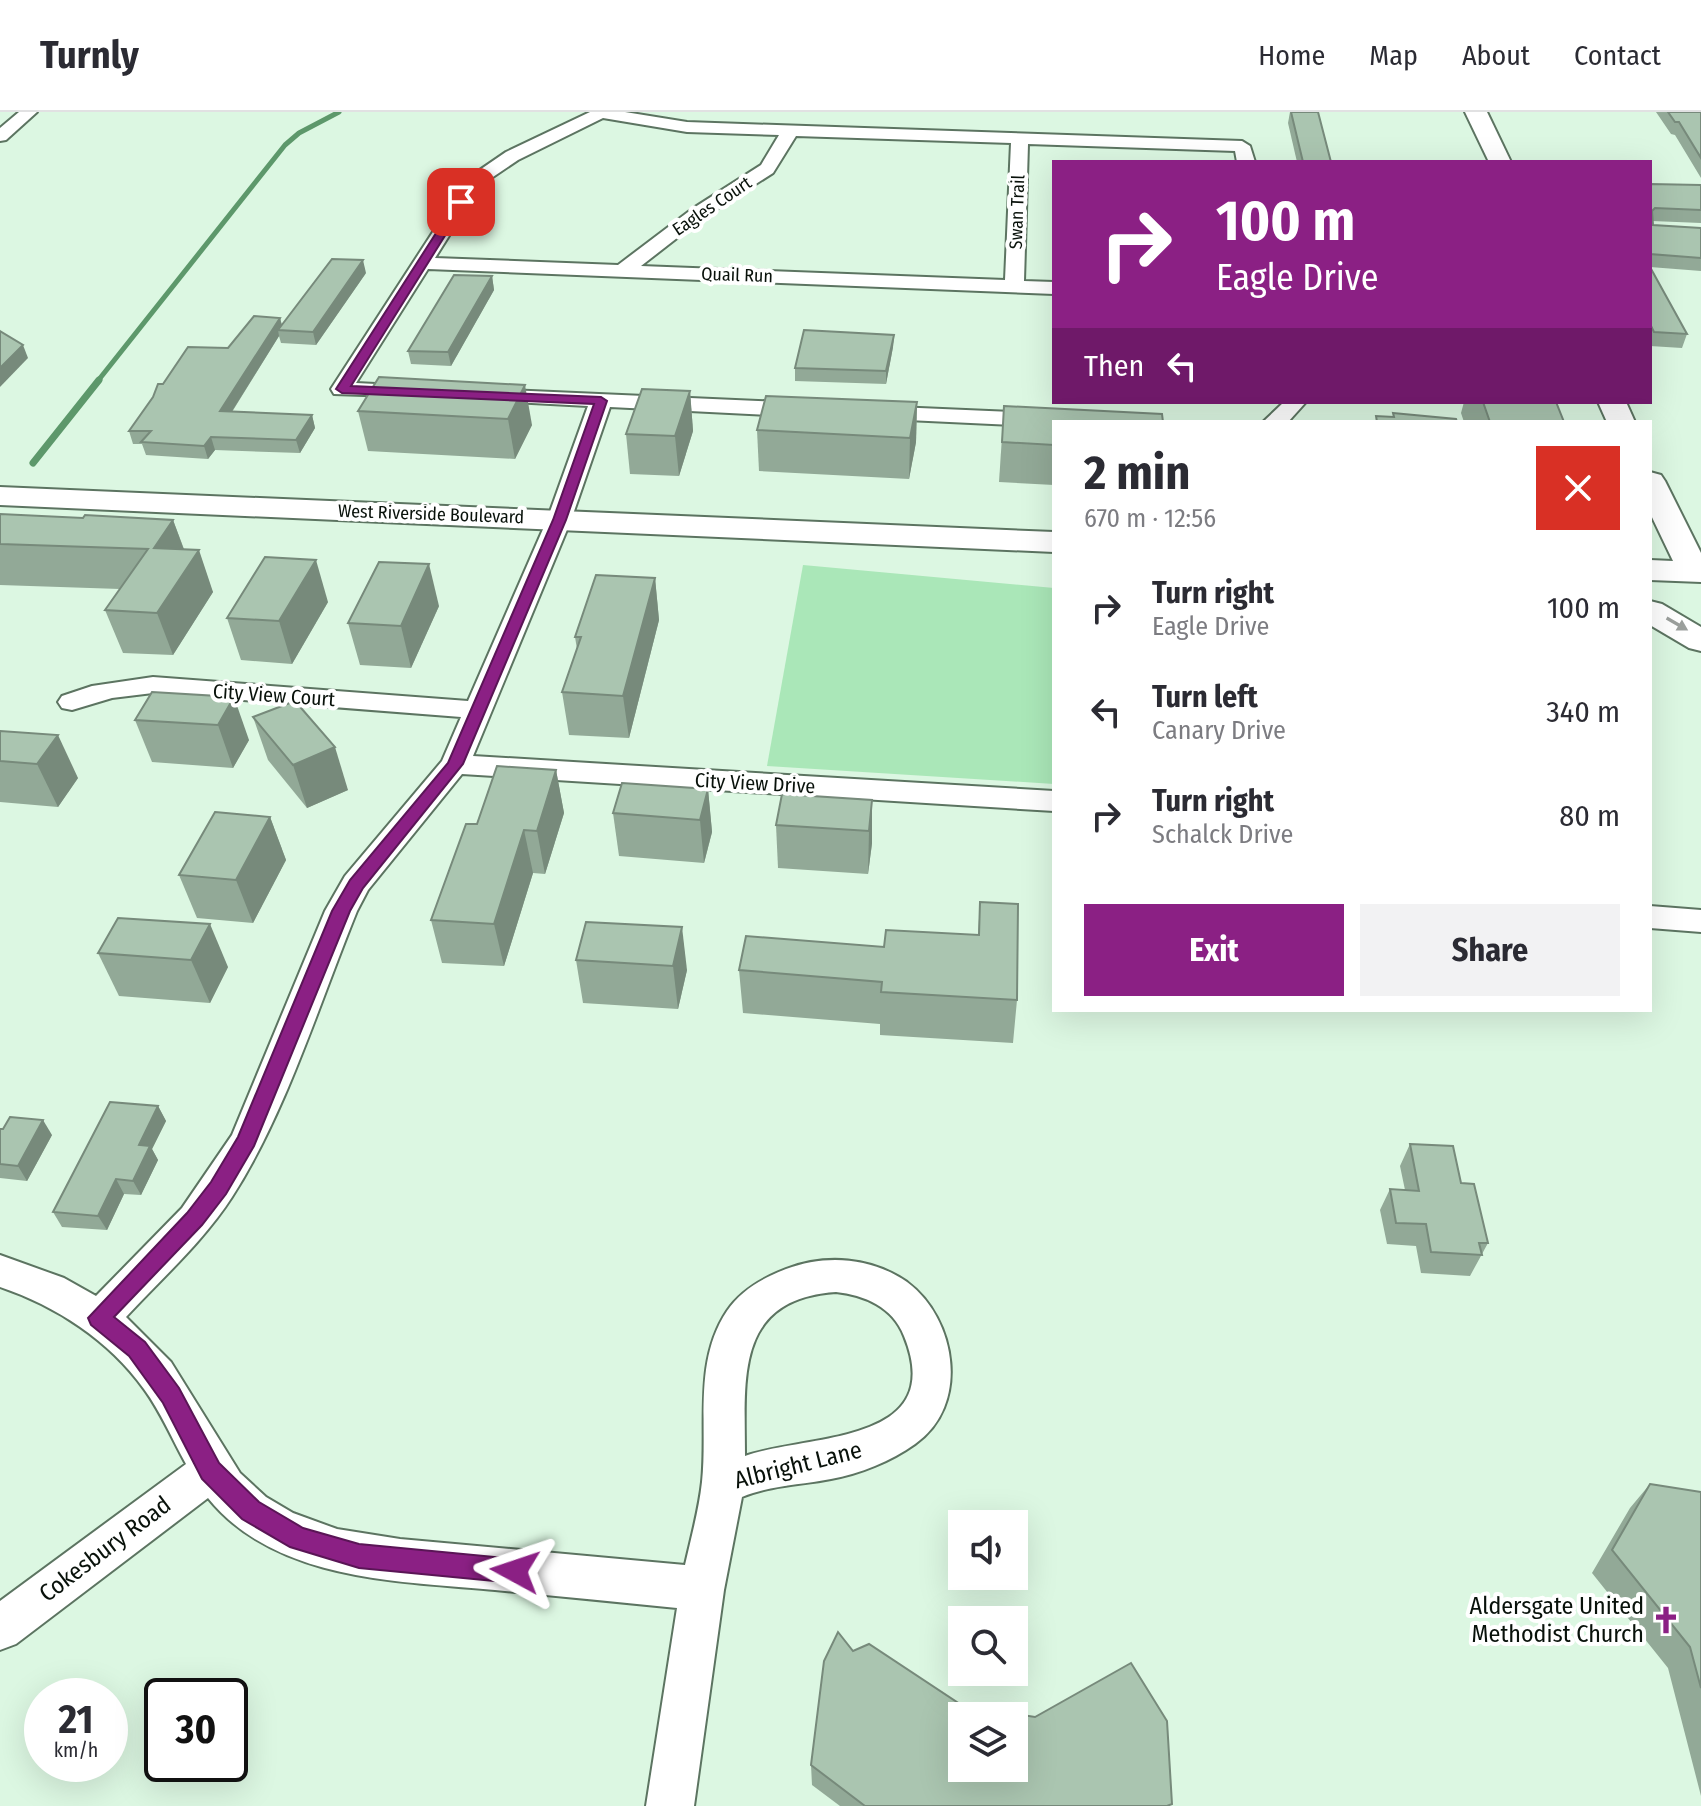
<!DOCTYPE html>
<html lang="en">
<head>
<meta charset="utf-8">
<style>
	body { margin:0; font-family:"Fira Sans Condensed",sans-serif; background:#f2f2f3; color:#2b2b33; height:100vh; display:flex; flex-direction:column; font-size:30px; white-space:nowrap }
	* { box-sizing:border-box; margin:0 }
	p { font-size:26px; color:#7c7c81 }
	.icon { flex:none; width:44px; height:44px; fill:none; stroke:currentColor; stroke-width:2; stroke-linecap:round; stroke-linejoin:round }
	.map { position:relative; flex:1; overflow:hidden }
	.details { position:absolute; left:1052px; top:308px; width:600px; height:592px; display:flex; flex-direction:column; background:#fff; border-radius:0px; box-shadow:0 8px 32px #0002 }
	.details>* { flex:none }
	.guide { position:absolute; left:1052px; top:48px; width:600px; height:244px; border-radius:0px; box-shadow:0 8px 32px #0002; background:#8b2084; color:#fff; overflow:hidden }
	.tools { position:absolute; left:948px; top:1398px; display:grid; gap:16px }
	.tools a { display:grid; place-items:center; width:80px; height:80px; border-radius:0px; background:#fff; box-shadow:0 8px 32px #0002; font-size:40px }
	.speed { position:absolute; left:24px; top:1566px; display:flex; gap:16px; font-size:40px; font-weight:700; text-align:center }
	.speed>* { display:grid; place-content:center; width:104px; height:104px; border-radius:50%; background:#fff; box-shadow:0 8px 32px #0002; line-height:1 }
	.speed small { font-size:20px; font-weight:400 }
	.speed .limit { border:4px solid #111; border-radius:12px; background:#fff; color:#111 }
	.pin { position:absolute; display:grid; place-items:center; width:68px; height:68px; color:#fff; margin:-34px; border-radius:16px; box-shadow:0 4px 12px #0006 }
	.me { position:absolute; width:88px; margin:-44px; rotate:275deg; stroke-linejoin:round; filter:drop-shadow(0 0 6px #0008) }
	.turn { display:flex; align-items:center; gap:28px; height:168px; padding:0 32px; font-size:36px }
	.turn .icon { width:104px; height:104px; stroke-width:2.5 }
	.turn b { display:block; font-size:56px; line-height:68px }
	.then { display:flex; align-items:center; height:76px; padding:0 32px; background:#0003; gap:16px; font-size:30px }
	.round { display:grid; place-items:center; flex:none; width:84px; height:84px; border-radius:0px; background:#f2f2f3 }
	.overview { display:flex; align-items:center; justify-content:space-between; height:136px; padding:0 32px }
	h1 { font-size:48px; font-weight:700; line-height:60px }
	.action { display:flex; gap:16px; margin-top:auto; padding:16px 32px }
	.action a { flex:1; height:92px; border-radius:0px; background:#8b2084; color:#fff; font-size:32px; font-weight:700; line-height:92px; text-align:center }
	.action a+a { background:#f2f2f3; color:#2b2b33 }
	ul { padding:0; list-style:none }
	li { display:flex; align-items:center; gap:24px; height:104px; padding:0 32px }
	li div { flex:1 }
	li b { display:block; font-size:30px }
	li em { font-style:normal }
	header { display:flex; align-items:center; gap:48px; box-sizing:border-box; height:112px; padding:0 40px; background:#fff; border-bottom:2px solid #e1e1e2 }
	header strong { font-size:38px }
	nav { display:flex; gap:44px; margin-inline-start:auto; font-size:28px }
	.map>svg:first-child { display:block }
	.green { fill:#aae7b8 }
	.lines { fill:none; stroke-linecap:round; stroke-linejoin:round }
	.stream-far1 { stroke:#5d986b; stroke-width:5 }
	.stream { stroke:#5d986b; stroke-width:7 }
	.minor-casing { stroke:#5c7461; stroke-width:4 }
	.major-casing { stroke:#5c7461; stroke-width:4 }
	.minor { fill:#fff; fill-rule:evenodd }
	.major { fill:#fff; fill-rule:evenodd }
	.wall { fill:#92a997 }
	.shaded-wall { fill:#778a7b }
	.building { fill:#aac5b0; stroke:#778a7b; stroke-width:2; fill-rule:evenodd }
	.oneway { fill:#9ca09d }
	.route { fill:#8b2084; stroke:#5a1556; stroke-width:2 }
	.labels { text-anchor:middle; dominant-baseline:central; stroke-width:8; stroke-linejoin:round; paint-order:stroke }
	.far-street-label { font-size:18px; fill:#08110a; stroke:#fff }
	.street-label { font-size:20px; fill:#08110a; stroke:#fff }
	.near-street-label { font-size:24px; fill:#08110a; stroke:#fff }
	.near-poi-label { font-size:24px; fill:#08110a; stroke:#fff; text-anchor:end }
</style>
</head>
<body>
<header>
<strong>Turnly</strong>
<nav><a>Home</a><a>Map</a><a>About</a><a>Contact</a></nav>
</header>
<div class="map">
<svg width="1701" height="1694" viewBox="0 0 1701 1694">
	<rect width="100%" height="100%" fill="#dcf7e2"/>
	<polygon class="green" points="803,453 1054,476 1054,672 767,654"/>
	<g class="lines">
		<polyline class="stream-far1" points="97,270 285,33 299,21 339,0"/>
		<polyline class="stream" points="33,351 99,268"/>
		<defs>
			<g id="minor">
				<polygon points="19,0 37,0 6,28 0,29 0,16"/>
				<path d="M 590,0 L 625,0 L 687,10 L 1242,29 L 1250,34 L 1255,50 L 1237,50 L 1235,39 L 1028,32 L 1024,169 L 1054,170 L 1054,182 L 428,157 L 356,271 L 415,274 L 423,275 L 426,280 L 423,285 L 334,282 L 331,277 L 468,66 L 506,40 ZM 603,6 L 687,20 L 779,23 L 761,53 L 692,97 L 618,153 L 435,146 L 481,73 L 518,48 ZM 796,24 L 1011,31 L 1005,168 L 641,154 L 704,105 L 773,61 Z"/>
				<path d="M 485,277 L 807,291 L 818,298 L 807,305 L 610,295 L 571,408 L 473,644 L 1054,679 L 1054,699 L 462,662 L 368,778 L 357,799 C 319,892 286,1001 232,1085 C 203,1130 162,1166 126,1205 L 171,1250 L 240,1361 L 266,1385 L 293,1401 L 337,1417 L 400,1427 L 685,1453 C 691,1426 699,1398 702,1370 C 708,1313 693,1250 727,1199 C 741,1178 763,1166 786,1157 C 826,1142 871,1145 907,1170 C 957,1207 970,1294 915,1332 C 891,1349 860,1362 831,1367 C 801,1373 772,1373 742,1385 L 724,1478 L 694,1694 L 646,1694 L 677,1496 C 616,1490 556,1484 495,1478 C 398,1469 275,1469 208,1386 L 16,1532 L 0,1538 L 0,1489 L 186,1352 C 172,1327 161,1300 144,1277 C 109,1228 56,1194 0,1175 L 0,1143 L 64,1166 L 96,1184 L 182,1096 L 232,1023 L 325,799 L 345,764 L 442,649 L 461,605 L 153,581 L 112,586 L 72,598 L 62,596 L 58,590 L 62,584 L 92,574 L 153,565 L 468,589 L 547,408 L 588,294 L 477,288 L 474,283 L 477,278 ZM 836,1180 C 864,1183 893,1195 904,1224 C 949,1334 806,1322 745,1344 C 745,1267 734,1187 836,1180 Z"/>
				<polygon points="1284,290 1306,290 1288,310 1263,310"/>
				<polygon points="873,294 1080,303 1091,310 1054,310 1054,315 865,306 862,301 865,296"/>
				<polygon points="1650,794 1701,798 1701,820 1650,816"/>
			</g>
			<g id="major">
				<polygon points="1465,0 1487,0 1511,50 1489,50"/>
				<polygon points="1598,290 1626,290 1635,310 1607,310"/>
				<polygon points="1650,360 1661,363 1665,369 1701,441 1701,470 1650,468 1650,448 1673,449 1650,401"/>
				<polygon points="0,375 1054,420 1054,440 0,393"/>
				<polygon points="1650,489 1662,492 1701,515 1701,539 1689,536 1650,513"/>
			</g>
		</defs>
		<use href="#minor" class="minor-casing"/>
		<use href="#major" class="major-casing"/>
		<use href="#minor" class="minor"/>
		<use href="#major" class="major"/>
	</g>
	<g class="wall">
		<polygon points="1290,0 1331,50 1297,50 1288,11"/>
		<polygon points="1656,0 1701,0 1701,66 1675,23 1671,22"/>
		<polygon points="1650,72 1701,73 1701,111 1652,109 1653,113 1701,116 1701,159 1650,155 1687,222 1682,236 1650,234"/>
		<polygon points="366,161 316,233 281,231 279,224 232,300 312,303 315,316 300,341 215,338 208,347 146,343 142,332 133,332 129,319 163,272 228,236 280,206 282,213"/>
		<polygon points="492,164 494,178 451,254 411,252 408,239"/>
		<polygon points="894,223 893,235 886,272 795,269 795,256"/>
		<polygon points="379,265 532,313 515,347 368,339 358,299"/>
		<polygon points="690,279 693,319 679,364 630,362 626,322"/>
		<polygon points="917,290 916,330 909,367 759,359 757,318"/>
		<polygon points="1464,290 1556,290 1564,310 1464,310 1461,301"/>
		<polygon points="1004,294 1054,310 1054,373 999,370"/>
		<polygon points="0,402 83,406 173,408 184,437 213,480 173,543 123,541 105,498 120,477 0,473"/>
		<polygon points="655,466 659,508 629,626 569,623 562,580 577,537 575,525"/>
		<polygon points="328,490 292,552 241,548 227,506"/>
		<polygon points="439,494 411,556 360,553 348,511"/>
		<polygon points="152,580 249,628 233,656 152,650 135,608"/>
		<polygon points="253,605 348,678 307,696 268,648"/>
		<polygon points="0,619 78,666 58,695 0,690"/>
		<polygon points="556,658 564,701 545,762 533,761 504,854 442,851 431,808 477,712"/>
		<polygon points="708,677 712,720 704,751 619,744 613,701"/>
		<polygon points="872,688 872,731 868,762 778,756 776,713"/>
		<polygon points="270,705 286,748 253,811 197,806 179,763"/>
		<polygon points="980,790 1017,888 1013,931 880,923 880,912 743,901 739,858 884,835 978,823"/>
		<polygon points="118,806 228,855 210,891 119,884 98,841"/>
		<polygon points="586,810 687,858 678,897 583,891 576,848"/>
		<polygon points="158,994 166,1009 152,1037 158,1048 141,1083 124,1082 107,1118 62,1115 53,1100"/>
		<polygon points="0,1017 52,1023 27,1069 0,1066"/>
		<polygon points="1410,1032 1461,1071 1488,1131 1470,1164 1421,1161 1416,1134 1387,1132 1380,1098 1390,1077 1405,1078 1400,1054"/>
		<polygon points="1650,1372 1701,1380 1701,1684 1668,1556 1592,1461 1630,1396"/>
		<polygon points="853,1539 963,1594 1170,1694 840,1694 812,1673 811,1653"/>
	</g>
	<g class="shaded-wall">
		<polygon points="363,148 366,161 316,233 313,220"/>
		<polygon points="492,164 494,178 451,254 448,240"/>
		<polygon points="280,206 283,218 278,218 279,224 224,312 220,299"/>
		<polygon points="894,223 893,235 886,272 886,259"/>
		<polygon points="23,233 28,246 0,275 0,256"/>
		<polygon points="525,273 532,313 515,347 508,307"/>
		<polygon points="690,279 693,319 679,364 675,324"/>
		<polygon points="917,290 916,330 909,367 910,326"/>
		<polygon points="312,303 315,316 300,341 296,328"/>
		<polygon points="211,325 215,338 208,347 204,334"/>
		<polygon points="173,408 188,449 154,436"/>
		<polygon points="199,438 213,480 173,543 157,501"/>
		<polygon points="316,448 328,490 292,552 279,509"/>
		<polygon points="429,452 439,494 411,556 401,514"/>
		<polygon points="655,466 659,508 629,626 623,584"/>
		<polygon points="234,585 249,628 233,656 218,613"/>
		<polygon points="58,623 78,666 58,695 37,652"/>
		<polygon points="335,635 348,678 307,696 293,653"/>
		<polygon points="556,658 564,701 545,762 537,719"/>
		<polygon points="708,677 712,720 704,751 700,708"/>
		<polygon points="872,688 872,731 868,762 869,719"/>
		<polygon points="270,705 286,748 253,811 236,768"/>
		<polygon points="524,718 533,761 504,854 494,812"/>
		<polygon points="210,812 228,855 210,891 191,848"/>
		<polygon points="682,815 687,858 678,897 673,854"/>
		<polygon points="158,994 166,1009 152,1037 158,1048 141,1083 133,1069 139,1033"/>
		<polygon points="43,1008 52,1023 27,1069 18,1054"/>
		<polygon points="116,1067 124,1082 107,1118 98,1104"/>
	</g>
	<g class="building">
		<polygon points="1291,0 1318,0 1331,50 1303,50"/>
		<polygon points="1668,0 1701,0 1701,46 1679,10 1675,10"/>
		<polygon points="1650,72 1701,73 1701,98 1655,96 1652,99 1653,113 1701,116 1701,146 1650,142"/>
		<polygon points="332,147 363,148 313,220 278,218"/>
		<polygon points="1650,155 1687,222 1654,220 1650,212"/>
		<polygon points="454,163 492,164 448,240 408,239"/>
		<polygon points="254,204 280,206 220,299 312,303 296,328 211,325 204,334 141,330 151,319 129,319 153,285 158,272 163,272 188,235 228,236"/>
		<polygon points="804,218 894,223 886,259 795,256"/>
		<polygon points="0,219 23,233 0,256"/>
		<polygon points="379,265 525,273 508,307 358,299"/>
		<polygon points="642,277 690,279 675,324 626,322"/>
		<polygon points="766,284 917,290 910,326 757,318"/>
		<polygon points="1483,290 1556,290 1564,310 1490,310"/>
		<polygon points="1004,294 1162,302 1163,310 1054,310 1054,333 1002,330"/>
		<polygon points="1393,301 1456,307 1457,310 1377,310 1376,304 1394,305"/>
		<polygon points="0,402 83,406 85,403 173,408 154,436 199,438 157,501 105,498 148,437 0,432"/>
		<polygon points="265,445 316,448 279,509 227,506"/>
		<polygon points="379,450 429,452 401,514 348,511"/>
		<polygon points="596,463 655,466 623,584 562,580 581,525 575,525"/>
		<polygon points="152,580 234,585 218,613 135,608"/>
		<polygon points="295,589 335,635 293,653 253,605"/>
		<polygon points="0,619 58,623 37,652 0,649"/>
		<polygon points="497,654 556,658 537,719 524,718 494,812 431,808 466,712 477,712"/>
		<polygon points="622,671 708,677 700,708 613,701"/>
		<polygon points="782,682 872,688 869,719 776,713"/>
		<polygon points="215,700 270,705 236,768 179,763"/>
		<polygon points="980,790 1018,792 1017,888 881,880 882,870 739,858 746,824 884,835 886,818 979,823"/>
		<polygon points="118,806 210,812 191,848 98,841"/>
		<polygon points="586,810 682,815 673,854 576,848"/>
		<polygon points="110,990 158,994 139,1033 150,1034 133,1069 116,1067 98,1104 53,1100"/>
		<polygon points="10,1005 43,1008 18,1054 0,1052 0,1017 3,1017"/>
		<polygon points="1410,1032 1453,1034 1461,1071 1474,1072 1488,1131 1479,1131 1482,1143 1431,1140 1426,1112 1396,1111 1390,1077 1419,1079"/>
		<polygon points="1650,1372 1701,1380 1701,1576 1690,1535 1612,1438"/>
		<path d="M 838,1520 L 853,1539 L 869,1532 L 963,1594 L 1035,1605 L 1131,1551 L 1167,1609 L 1172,1692 L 1167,1694 L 865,1694 L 811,1653 L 824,1549 ZM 962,1604 L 1014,1604 L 1014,1656 L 962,1656 Z"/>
	</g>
	<defs><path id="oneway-solid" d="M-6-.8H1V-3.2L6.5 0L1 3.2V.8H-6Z" transform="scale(2)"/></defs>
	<use class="oneway" href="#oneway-solid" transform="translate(1677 512) rotate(30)"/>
	<polygon class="route" points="461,87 466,90 351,274 601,285 607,289 566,408 463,652 363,776 350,799 254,1034 226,1082 202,1113 114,1205 145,1230 179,1276 219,1351 259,1390 303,1416 359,1432 515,1447 524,1450 527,1459 524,1468 515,1471 359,1456 290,1435 242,1407 202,1367 163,1291 129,1244 91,1213 88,1206 187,1101 211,1070 238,1025 332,799 350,768 448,651 553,408 594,292 342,281 336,277 456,90"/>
	<defs>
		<symbol id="church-bare" viewBox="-9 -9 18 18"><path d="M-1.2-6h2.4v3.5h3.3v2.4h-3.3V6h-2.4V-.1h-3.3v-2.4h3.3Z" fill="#8b2084" stroke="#fff" stroke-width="2.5" paint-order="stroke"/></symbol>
	</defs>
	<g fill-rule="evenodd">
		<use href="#church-bare" x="1646" y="1488" width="40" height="40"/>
	</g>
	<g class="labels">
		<g class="far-street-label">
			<text transform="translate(712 94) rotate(-34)">Eagles Court</text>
			<text transform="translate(1017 100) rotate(-88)">Swan Trail</text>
			<text transform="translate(737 163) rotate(2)">Quail Run</text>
			<text transform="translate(431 402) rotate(2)">West Riverside Boulevard</text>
		</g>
		<g class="street-label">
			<text transform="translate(274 583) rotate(4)">City View Court</text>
			<text transform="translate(755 671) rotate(3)">City View Drive</text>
		</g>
		<g class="near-street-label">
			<text transform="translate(798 1353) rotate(-14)">Albright Lane</text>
			<text transform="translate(105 1437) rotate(-37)">Cokesbury Road</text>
		</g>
		<g class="near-poi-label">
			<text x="1644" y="1494">Aldersgate United<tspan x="1644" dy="28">Methodist Church</tspan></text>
		</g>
	</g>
</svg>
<div class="tools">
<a><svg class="icon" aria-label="sound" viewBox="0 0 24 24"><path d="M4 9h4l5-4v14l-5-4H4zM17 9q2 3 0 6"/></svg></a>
<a><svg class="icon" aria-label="search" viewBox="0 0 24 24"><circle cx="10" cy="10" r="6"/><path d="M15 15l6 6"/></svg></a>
<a><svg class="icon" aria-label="layers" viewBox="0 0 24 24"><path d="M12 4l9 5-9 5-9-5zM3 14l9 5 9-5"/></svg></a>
</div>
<div class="speed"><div>21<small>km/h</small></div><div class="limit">30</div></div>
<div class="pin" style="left:461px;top:90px;background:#d93025"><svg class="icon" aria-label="arrive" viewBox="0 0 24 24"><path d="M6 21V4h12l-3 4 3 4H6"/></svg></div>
<svg class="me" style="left:515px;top:1459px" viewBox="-20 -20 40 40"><path d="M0-17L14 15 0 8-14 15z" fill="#8b2084" stroke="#fff" stroke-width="4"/></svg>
<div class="guide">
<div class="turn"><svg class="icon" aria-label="right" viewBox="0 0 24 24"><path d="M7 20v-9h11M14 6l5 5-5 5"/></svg><div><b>100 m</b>Eagle Drive</div></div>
<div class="then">Then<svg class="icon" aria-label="left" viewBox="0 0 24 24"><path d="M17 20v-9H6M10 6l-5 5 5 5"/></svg></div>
</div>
<section class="details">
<div class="overview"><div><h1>2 min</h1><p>670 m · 12:56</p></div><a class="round" style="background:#d93025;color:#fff"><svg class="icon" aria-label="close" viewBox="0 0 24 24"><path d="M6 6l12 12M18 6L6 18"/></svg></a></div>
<ul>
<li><svg class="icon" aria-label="right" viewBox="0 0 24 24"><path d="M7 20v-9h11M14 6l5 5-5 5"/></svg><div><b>Turn right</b><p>Eagle Drive</p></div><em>100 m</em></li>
<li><svg class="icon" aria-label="left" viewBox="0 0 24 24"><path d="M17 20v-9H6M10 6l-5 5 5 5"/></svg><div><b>Turn left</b><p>Canary Drive</p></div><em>340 m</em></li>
<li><svg class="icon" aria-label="right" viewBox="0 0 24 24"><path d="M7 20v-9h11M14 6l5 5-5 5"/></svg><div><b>Turn right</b><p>Schalck Drive</p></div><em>80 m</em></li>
</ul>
<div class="action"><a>Exit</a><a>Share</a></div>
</section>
</div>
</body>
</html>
